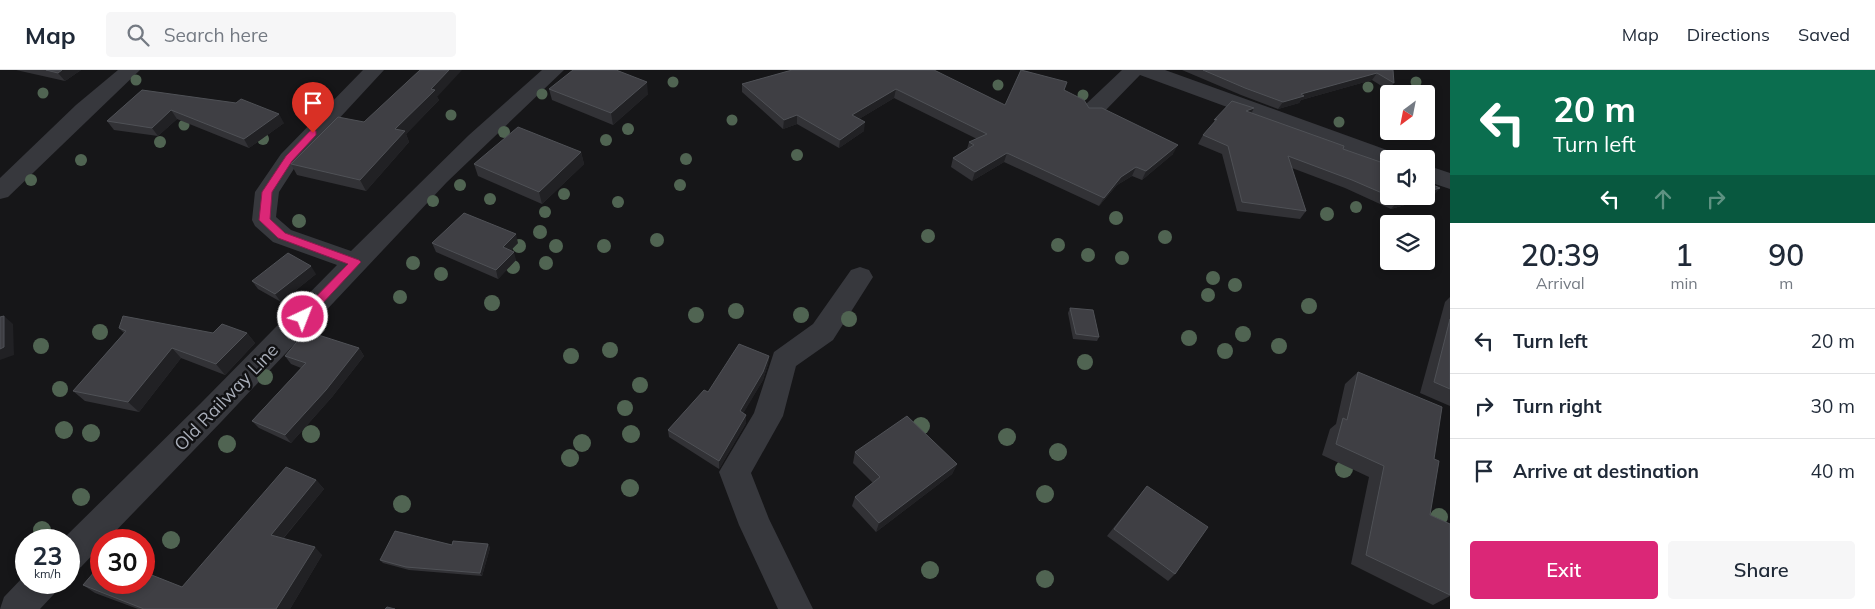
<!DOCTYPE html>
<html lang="en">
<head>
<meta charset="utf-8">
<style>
	body { margin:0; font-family:Mulish,sans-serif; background:#f6f6f7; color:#1f2937; height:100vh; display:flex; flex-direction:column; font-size:19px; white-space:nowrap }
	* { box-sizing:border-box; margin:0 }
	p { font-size:16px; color:#747a83 }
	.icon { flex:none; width:28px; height:28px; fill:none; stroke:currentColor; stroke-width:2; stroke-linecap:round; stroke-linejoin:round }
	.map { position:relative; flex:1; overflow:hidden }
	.details { display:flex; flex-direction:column; background:#fff; width:425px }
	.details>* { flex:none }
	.banner { background:#0b6e4f; color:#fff; overflow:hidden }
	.needle { width:32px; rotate:212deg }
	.buttons { position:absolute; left:1380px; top:15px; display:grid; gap:10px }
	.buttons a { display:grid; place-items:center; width:55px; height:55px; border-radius:5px; background:#fff; box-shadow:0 2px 8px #0003; font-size:25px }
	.speed { position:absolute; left:15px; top:459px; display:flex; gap:10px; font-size:25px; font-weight:700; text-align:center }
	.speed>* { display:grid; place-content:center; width:65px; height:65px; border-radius:50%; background:#fff; box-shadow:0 2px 8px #0003; line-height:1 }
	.speed small { font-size:12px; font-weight:400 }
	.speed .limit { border:8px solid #d22; background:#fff; color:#111 }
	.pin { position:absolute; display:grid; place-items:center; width:42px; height:42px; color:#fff; margin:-51px -21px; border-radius:50% 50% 50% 0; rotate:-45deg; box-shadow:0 0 5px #0007 }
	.pin .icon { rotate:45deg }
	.me { position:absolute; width:55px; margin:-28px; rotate:43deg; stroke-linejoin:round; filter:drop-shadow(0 0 4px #0008) }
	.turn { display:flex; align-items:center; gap:18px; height:105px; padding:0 20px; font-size:22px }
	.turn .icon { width:65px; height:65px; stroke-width:2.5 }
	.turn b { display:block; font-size:35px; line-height:42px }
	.lanes { display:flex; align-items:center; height:48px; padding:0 20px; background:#0003; justify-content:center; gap:25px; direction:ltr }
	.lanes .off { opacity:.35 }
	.eta { display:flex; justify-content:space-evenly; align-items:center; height:85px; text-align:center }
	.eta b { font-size:30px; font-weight:600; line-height:35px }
	.primary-button { display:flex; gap:10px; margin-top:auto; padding:10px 20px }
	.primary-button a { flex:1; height:58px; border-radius:5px; background:#db2777; color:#fff; font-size:20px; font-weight:600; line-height:58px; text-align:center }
	.primary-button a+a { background:#f6f6f7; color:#1f2937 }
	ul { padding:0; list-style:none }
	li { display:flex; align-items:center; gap:15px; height:65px; padding:0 20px; border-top:1px solid #e0e1e3 }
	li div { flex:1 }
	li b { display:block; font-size:19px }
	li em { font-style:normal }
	header { display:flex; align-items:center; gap:30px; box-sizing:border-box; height:70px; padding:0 25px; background:#fff; border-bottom:1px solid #e0e1e3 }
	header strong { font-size:24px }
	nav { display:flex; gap:28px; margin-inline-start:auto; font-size:18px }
	.search { width:350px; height:45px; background:#f6f6f7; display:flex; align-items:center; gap:12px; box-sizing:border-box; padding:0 18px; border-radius:5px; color:#747a83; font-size:19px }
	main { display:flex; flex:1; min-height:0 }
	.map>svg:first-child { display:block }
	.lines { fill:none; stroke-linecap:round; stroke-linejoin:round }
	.minor { fill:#37383d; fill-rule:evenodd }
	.tree { fill:#506452 }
	.wall { fill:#323236 }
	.shaded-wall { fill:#212124 }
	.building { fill:#3f3f44; stroke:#4f5156 }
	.route { fill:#db2777; stroke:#8e194d }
	.labels { text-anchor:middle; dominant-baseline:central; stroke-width:5; stroke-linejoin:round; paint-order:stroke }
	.street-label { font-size:18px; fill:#a8adb8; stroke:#111113 }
</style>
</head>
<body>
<header>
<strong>Map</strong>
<div class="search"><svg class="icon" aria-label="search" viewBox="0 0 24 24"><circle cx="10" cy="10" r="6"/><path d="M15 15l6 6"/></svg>Search here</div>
<nav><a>Map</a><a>Directions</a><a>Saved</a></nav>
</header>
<main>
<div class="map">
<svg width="1450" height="539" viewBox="0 0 1450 539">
	<rect width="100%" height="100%" fill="#161618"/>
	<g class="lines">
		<g class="minor">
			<polygon points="118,0 140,0 8,127 0,129 0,108 76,35"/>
			<polygon points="363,0 384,0 297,94 279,122 276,147 291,160 351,181 469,65 542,0 564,0 447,112 221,352 107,470 101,470 101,476 81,497 69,502 69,470 62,470 200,334 337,195 273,172 255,156 252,150 255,122 281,84"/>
			<polygon points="1122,0 1165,0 1398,84 1401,89 1389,89 1389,96 1382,94 1140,5 1101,45 1093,46 1085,45 1082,40 1085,35"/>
			<polygon points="1426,95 1450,103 1450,119 1426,111"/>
			<polygon points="860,197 869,200 873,207 833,270 796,296 783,346 751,403 769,449 813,539 778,539 739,455 719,402 754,343 774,282 813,254 851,200"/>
			<polygon points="26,504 26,512 59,512 54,524 40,539 0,539 4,527"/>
		</g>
	</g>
	<g class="tree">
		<circle cx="136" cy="10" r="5.5"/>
		<circle cx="673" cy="12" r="5.5"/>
		<circle cx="1416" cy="12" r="5.5"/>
		<circle cx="998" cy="15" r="5.5"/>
		<circle cx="1368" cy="17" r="5.5"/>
		<circle cx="43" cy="23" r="5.5"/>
		<circle cx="542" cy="24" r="5.5"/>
		<circle cx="1083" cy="25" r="5.5"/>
		<circle cx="451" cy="45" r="5.5"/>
		<circle cx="732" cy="50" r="5.5"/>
		<circle cx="1339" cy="52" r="5.5"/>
		<circle cx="184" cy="55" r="5.5"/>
		<circle cx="628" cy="59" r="6"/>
		<circle cx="504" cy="62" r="6"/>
		<circle cx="263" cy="69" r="6"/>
		<circle cx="606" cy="70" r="6"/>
		<circle cx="160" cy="72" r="6"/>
		<circle cx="797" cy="85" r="6"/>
		<circle cx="686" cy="89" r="6"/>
		<circle cx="81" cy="90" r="6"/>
		<circle cx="31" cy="110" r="6"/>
		<circle cx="460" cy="115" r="6"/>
		<circle cx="680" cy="115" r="6"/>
		<circle cx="564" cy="124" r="6"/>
		<circle cx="490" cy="129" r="6"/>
		<circle cx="433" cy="131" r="6"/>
		<circle cx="618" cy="132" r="6"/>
		<circle cx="1356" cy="137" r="6"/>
		<circle cx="545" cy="142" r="6"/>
		<circle cx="1327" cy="144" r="7"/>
		<circle cx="1116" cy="148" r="7"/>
		<circle cx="299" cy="151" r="7"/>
		<circle cx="540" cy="162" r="7"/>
		<circle cx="928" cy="166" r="7"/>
		<circle cx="1165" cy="167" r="7"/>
		<circle cx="657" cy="170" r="7"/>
		<circle cx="1058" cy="175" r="7"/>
		<circle cx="519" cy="176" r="7"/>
		<circle cx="556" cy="176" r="7"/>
		<circle cx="604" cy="176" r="7"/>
		<circle cx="1088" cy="185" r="7"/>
		<circle cx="1122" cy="188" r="7"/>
		<circle cx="413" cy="193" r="7"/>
		<circle cx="546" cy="193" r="7"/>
		<circle cx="513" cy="197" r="7"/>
		<circle cx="441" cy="204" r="7"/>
		<circle cx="1213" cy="208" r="7"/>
		<circle cx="1235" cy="215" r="7"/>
		<circle cx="1208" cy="225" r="7"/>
		<circle cx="400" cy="227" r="7"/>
		<circle cx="492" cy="233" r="8"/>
		<circle cx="1309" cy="236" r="8"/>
		<circle cx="736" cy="241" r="8"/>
		<circle cx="696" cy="245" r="8"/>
		<circle cx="801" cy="245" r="8"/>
		<circle cx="849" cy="249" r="8"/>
		<circle cx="100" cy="262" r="8"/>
		<circle cx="1243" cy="264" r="8"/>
		<circle cx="1189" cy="268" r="8"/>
		<circle cx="41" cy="276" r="8"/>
		<circle cx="1279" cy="276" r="8"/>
		<circle cx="610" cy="280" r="8"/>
		<circle cx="1225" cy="281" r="8"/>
		<circle cx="571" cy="286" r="8"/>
		<circle cx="1085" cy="292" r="8"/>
		<circle cx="265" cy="307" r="8"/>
		<circle cx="640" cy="315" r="8"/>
		<circle cx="60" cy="319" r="8"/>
		<circle cx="625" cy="338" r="8"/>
		<circle cx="921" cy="356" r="9"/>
		<circle cx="64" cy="360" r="9"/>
		<circle cx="91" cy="363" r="9"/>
		<circle cx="311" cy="364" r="9"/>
		<circle cx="631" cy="364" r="9"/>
		<circle cx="1007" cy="367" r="9"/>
		<circle cx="582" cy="373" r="9"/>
		<circle cx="227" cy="374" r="9"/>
		<circle cx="1058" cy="382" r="9"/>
		<circle cx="570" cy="388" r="9"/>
		<circle cx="1344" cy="399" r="9"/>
		<circle cx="630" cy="418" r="9"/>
		<circle cx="1045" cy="424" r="9"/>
		<circle cx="81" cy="427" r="9"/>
		<circle cx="402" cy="434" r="9"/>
		<circle cx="1439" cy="447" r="9"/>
		<circle cx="42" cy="460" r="9"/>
		<circle cx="171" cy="470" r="9"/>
		<circle cx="930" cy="500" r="9"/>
		<circle cx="1045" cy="509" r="9"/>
	</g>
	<g class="wall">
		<polygon points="16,0 81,0 65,11"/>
		<polygon points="792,0 1005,35 1064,20 1089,38 1173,84 1142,110 1132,106 1117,115 1099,136 1004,92 972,111 951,97 953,88 967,79 969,72 977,69 894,28 859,49 864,61 839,78 797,54 783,59 742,22 742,14"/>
		<polygon points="1182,0 1393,0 1394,13 1388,20 1372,10 1301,30 1299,33 1278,39 1241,25"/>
		<polygon points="549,19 648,24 613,55 552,30"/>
		<polygon points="142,20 284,53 249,78 177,49 158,66 114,60 107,51"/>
		<polygon points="437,27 439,30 406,64 409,72 366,121 297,105 291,94 364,52"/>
		<polygon points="1254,38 1252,43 1440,118 1432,127 1391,139 1345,118 1292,98 1306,141 1300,149 1237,141 1222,84 1198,74 1203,65"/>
		<polygon points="581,82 584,94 542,134 478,106 474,94"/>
		<polygon points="432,173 518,173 511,180 516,190 498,209 436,182"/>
		<polygon points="316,204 281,232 258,219 252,211"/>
		<polygon points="1450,227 1450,336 1420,323 1445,232"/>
		<polygon points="1070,238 1099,267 1097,271 1073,269 1068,243"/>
		<polygon points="119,258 213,263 247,263 255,273 225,305 181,288 139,342 85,331 73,321 124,263"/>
		<polygon points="359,278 364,286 332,327 291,373 259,358 252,351 301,298 291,294 285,286"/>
		<polygon points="769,286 768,294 763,310 743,343 746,353 719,399 669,367 668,360 708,322"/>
		<polygon points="1358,302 1434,389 1430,445 1450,454 1450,526 1433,535 1351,494 1369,407 1322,385 1330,359 1336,354 1345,314"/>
		<polygon points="855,382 957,394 952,404 876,462 852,436 855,427 873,413 853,393"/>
		<polygon points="316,410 324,419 283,469 322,485 290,539 138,539 95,523 83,515 182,517"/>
		<polygon points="1147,416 1175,504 1168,511 1107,466"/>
		<polygon points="488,474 490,478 482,506 409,500 383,493 380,490 452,475"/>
	</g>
	<g class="shaded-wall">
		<polygon points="62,0 81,0 65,11 58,3"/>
		<polygon points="449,0 462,0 437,27 439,30 406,64 409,72 366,121 360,110 395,59"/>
		<polygon points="1377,3 1372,10 1301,30 1299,33 1278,39 1283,32 1301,24"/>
		<polygon points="647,12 648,24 613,55 611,43"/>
		<polygon points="896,19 894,28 851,54 852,45"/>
		<polygon points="1254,38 1249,47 1246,41"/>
		<polygon points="171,40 177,49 158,66 152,58"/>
		<polygon points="279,44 284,53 249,78 244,69"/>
		<polygon points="797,45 797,54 783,59 784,50"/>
		<polygon points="865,52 864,61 839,78 840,70"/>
		<polygon points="1178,75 1173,84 1142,110 1146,101"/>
		<polygon points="581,82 584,94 542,134 539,122"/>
		<polygon points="1007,83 1004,92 972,111 975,102"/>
		<polygon points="1136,97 1132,106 1117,115 1099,136 1104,128 1121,107"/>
		<polygon points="1440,118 1432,127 1391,139 1398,131 1413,126 1426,126 1426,122"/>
		<polygon points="516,164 518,173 505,186 503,177"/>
		<polygon points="514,182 516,190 498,209 496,200"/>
		<polygon points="311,196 316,204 281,232 275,224"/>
		<polygon points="4,246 13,254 14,285 0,290 0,279"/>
		<polygon points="247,263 255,273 225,305 216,294"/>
		<polygon points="172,278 181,288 139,342 128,332"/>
		<polygon points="359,278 364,286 332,327 291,373 285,365"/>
		<polygon points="769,286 768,294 763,310 740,349 740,341"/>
		<polygon points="746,345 746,353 719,399 719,391"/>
		<polygon points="957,394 952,404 876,462 879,453"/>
		<polygon points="316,410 324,419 279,473 271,465"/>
		<polygon points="488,474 490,478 482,506 480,503"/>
		<polygon points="315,477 322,485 290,539 276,539"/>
	</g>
	<g class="building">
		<polygon points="46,0 62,0 58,3"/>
		<polygon points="420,0 449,0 431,19 435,20 395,59 405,61 360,110 291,94 338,47 364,52"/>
		<polygon points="573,0 616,0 647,12 611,43 549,19"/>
		<polygon points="792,0 934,0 1005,35 1021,0 1067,12 1064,20 1084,30 1089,38 1102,38 1178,75 1146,101 1136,97 1121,107 1104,128 1007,83 975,102 953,88 974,75 969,72 987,64 896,19 852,45 865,52 840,70 797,45 784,50 742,14"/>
		<polygon points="1203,0 1393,0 1394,13 1377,3 1301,24 1304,26 1283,32 1245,18"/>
		<polygon points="142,20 236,33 241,29 279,44 244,69 171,40 152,58 107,51"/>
		<polygon points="1232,31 1254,38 1246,41 1344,76 1343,79 1389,95 1389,126 1352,110 1288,86 1306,141 1242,132 1228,76 1203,65 1217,49 1214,50"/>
		<polygon points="518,57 581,82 539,122 474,94"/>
		<polygon points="1426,112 1440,118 1426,122"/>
		<polygon points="1389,126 1413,126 1398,131"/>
		<polygon points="464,143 516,164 503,177 514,182 496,200 432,173"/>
		<polygon points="288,183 311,196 275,224 252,211"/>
		<polygon points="1070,238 1093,240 1099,267 1076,264"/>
		<polygon points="4,246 4,277 0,279 0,247"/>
		<polygon points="123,246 213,263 222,254 247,263 216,294 172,278 128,332 73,321 126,261 119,258"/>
		<polygon points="1450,249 1450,319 1434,312"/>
		<polygon points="306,261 359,278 326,320 285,365 252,351 306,293 285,286"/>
		<polygon points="739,274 769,286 763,302 740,341 746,345 719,391 668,360 704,320 708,322"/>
		<polygon points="1358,302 1442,337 1434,389 1439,391 1430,445 1450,454 1450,525 1366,485 1384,396 1336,374 1343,348 1347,350"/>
		<polygon points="907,346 957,394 879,453 855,427 880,407 855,382"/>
		<polygon points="286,397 316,410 271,465 315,477 276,539 144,539 83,515 101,494 101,512 144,512 144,502 182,517"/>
		<polygon points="1147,416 1208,457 1175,504 1114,459"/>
		<polygon points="395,461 452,475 453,471 488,474 480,503 406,497 380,490"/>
		<polygon points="387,537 395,539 385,539"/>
	</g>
	<polygon class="route" points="313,60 316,61 316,65 292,91 272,122 270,149 285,163 359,190 361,192 307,250 303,252 297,247 299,244 348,194 278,168 259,150 262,122 286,86 310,61"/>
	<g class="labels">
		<g class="street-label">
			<text transform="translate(226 327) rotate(-46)">Old Railway Line</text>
		</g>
	</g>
</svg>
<div class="buttons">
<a><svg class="needle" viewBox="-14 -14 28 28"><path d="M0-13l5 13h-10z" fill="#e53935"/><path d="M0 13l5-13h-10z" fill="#747a83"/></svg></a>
<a><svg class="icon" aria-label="sound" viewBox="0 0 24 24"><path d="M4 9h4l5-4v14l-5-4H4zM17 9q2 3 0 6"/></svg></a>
<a><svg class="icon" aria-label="layers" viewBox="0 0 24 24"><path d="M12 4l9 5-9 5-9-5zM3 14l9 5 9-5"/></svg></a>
</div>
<div class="speed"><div>23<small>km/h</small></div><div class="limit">30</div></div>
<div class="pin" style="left:313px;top:63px;background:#d93025"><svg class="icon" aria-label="arrive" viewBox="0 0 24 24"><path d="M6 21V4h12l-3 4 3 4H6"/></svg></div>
<svg class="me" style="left:303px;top:247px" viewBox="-20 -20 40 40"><circle r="17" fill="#db2777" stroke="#fff" stroke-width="3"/><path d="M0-11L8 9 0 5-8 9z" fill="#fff"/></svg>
</div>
<section class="details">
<div class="banner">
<div class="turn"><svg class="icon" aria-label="left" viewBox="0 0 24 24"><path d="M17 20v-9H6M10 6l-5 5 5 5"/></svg><div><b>20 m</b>Turn left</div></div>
<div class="lanes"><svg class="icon" aria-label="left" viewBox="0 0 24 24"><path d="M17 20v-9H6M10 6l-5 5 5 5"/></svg><svg class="icon off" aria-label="ahead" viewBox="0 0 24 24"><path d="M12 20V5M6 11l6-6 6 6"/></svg><svg class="icon off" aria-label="right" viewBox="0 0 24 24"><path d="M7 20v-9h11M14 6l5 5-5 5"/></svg></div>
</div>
<div class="eta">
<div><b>20:39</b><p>Arrival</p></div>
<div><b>1</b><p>min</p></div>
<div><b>90</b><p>m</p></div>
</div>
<ul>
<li><svg class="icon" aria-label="left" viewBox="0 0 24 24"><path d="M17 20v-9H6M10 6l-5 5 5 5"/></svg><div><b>Turn left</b></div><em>20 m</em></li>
<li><svg class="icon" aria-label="right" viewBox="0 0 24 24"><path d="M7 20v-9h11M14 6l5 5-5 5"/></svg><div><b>Turn right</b></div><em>30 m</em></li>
<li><svg class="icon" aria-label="arrive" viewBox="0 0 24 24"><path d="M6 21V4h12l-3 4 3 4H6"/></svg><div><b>Arrive at destination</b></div><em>40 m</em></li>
</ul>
<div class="primary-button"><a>Exit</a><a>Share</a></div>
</section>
</main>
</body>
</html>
